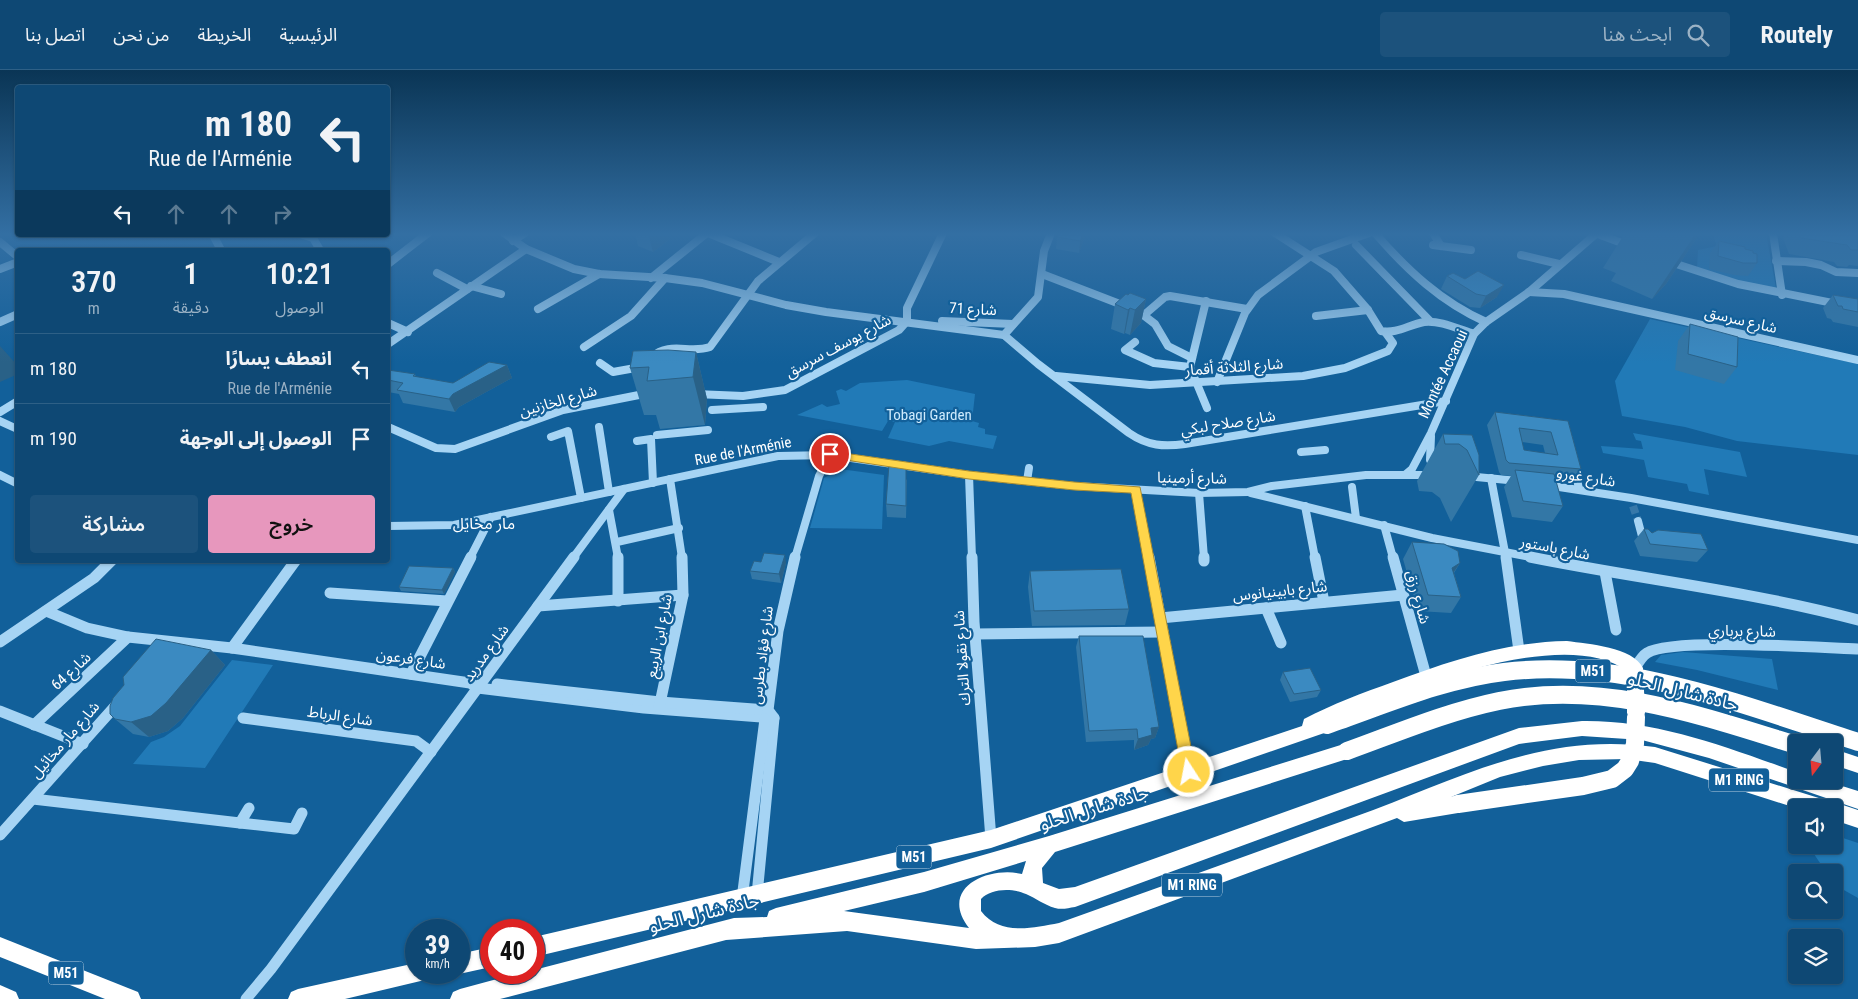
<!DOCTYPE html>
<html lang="ar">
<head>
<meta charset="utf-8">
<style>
	body { margin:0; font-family:"Roboto Condensed","Noto Sans Arabic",sans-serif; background:#1c527c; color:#f1f3f6; direction:rtl; height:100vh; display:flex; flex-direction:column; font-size:19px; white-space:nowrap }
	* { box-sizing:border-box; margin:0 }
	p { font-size:16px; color:#9bb2c5 }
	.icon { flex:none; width:28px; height:28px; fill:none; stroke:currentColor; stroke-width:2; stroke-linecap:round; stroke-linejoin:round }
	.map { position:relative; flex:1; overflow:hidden; direction:ltr }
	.side { position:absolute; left:15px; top:178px; width:375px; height:315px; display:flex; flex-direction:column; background:#0e4874; border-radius:5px; box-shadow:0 1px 4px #0004,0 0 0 1px #2e6086; direction:rtl }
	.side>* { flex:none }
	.top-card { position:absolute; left:15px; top:15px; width:375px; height:152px; border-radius:5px; box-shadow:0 1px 4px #0004,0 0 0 1px #2e6086; direction:rtl; background:#0e4874; color:#f1f3f6; overflow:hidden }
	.needle { width:32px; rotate:196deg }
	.fabs { position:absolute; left:1788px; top:664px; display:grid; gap:10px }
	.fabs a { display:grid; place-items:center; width:55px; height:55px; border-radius:5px; background:#0e4874; box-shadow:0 1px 4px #0004,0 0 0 1px #2e6086; font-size:25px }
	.speed { position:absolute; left:405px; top:849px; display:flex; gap:10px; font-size:25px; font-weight:700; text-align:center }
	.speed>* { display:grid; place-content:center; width:65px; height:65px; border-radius:50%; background:#0e4874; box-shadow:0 1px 4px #0004,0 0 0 1px #2e6086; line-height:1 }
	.speed small { font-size:12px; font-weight:400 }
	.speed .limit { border:8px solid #d22; background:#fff; color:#111 }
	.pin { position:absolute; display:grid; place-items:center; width:42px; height:42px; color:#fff; margin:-21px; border:2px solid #fff; border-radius:50%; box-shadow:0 1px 5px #0007 }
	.me { position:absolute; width:55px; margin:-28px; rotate:349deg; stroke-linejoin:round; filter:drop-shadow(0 0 4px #0008) }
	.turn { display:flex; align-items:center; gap:18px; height:105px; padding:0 15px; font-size:22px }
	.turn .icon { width:65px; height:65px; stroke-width:2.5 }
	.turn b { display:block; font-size:35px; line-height:42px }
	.lanes { display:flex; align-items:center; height:48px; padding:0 15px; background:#0003; justify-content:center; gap:25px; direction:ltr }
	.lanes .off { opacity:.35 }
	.eta { display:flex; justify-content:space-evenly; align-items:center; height:85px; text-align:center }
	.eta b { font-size:30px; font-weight:600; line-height:35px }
	.primary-button { display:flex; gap:10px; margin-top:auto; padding:10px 15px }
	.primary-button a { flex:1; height:58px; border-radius:5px; background:#e797bd; color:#111; font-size:20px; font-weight:600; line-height:58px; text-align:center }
	.primary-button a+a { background:#1c527c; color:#f1f3f6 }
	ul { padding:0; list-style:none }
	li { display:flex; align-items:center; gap:15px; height:70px; padding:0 15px; border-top:1px solid #2e6086 }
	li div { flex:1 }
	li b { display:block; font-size:19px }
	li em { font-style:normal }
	header { display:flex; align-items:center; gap:30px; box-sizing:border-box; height:70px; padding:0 25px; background:#0e4874; border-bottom:1px solid #2e6086 }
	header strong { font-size:24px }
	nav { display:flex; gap:28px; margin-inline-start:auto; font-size:18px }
	.search { width:350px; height:45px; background:#1c527c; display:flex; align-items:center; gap:12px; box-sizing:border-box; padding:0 18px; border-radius:5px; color:#9bb2c5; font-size:19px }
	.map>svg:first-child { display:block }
	.green { fill:#217ab7 }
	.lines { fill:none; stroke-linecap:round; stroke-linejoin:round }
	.minor-tunnel { stroke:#3678a9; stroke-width:8; stroke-dasharray:8 4; stroke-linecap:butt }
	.minor-far1 { stroke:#a6d4f4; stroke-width:8 }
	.minor { stroke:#a6d4f4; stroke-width:11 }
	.highway { fill:#fff; fill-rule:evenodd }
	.highway-bridge { stroke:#fff; stroke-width:18 }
	.wall { fill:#3377a6; fill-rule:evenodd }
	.shaded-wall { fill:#296187 }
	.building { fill:#3b8ac1; stroke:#296187; fill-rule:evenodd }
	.route { fill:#ffd54a; stroke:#a68a30 }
	.labels { text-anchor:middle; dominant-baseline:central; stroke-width:4.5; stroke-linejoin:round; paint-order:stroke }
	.shield { fill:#12609a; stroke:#b8cfe1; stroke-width:1 }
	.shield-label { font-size:14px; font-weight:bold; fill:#fff }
	.street-label { font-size:15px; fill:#fff; stroke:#12609a }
	.park-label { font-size:15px; fill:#ceeafd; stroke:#12609a }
	.neighbourhood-label { font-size:16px; fill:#fff; stroke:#12609a }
	.near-street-label { font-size:18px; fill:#fff; stroke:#12609a }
</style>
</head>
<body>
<header>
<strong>Routely</strong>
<div class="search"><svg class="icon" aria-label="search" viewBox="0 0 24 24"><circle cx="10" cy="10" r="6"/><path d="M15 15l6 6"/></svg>ابحث هنا</div>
<nav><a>الرئيسية</a><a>الخريطة</a><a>من نحن</a><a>اتصل بنا</a></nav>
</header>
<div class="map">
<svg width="1858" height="929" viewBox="0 0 1858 929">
	<rect width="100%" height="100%" fill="#12609a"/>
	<g class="green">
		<polygon points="1716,163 1766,163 1776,218 1766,219 1697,199 1698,180 1717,176 1713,165 1716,165"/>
		<polygon points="1650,249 1858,294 1858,385 1737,371 1685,357 1622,346 1615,311"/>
		<polygon points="907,310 975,324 972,351 979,353 978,357 985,359 985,364 997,366 993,379 949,371 929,376 888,368 895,352 888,351 882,361 797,345 822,334 827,337 840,334 836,321 841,319 846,321 860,313"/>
		<polygon points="1633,363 1740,382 1747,407 1704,399 1709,425 1689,421 1687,414 1648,407 1644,390 1603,383 1601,376 1643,379 1641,371 1636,370"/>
		<polygon points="840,399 884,405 882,459 810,458 824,408"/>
		<polygon points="1683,582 1772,589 1778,620 1697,600 1655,592 1661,585"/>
		<polygon points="232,590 273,595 205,698 133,694 151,672 164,667 180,656"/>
		<polygon points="1834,765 1858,773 1858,828 1835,815 1834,802 1826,802 1808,775 1834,775"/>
	</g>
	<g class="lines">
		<polyline class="minor-tunnel" points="1633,436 1638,451"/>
		<g class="minor-far1">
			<path d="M 504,163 L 526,179 L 574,199 L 599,204 L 665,208 L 702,213 L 786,235 L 826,242 L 1004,265 L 1038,294 L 1129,363 C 1148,376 1164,377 1185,374 L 1446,331"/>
			<polyline points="708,163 779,192"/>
			<path d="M 1275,163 L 1334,201 L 1368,240 L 1381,261 C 1397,264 1408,255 1424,252 C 1440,250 1458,259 1474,264"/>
			<path d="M 1375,163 C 1407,200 1441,232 1486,252"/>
			<polyline points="1433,163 1441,176"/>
			<polyline points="1595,163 1630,176"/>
			<polyline points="1773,163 1782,225"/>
			<polyline points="213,165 221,180"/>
			<polyline points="303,165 313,168 320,180"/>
			<polyline points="513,171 525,163"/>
			<polyline points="0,172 18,187"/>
			<polyline points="1356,175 1430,251"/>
			<polyline points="1433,175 1471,180"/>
			<polyline points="1521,185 1559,194"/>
			<polyline points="1667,191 1738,214 1858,238"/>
			<polyline points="1776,191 1806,192 1821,195 1836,202 1858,203"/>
			<polyline points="388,194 428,163"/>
			<polyline points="0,199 18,192"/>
			<polyline points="437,203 467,219"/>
			<polyline points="1042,204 1138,241 1155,254 1168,276 1192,288"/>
			<polyline points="651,208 707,163"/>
			<polyline points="471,216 501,224"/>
			<polyline points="1529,222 1564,224 1858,290"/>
			<polyline points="1206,231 1190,297 1207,338"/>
			<polyline points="538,239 599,204"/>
			<polyline points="1144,245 1165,227 1170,226 1247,239"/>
			<polyline points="1316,246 1368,240"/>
			<polyline points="942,251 1013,254"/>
			<polyline points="0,252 18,244"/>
			<polyline points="388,253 408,262"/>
			<polyline points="1004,265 1038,227 1044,181 1051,163"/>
			<polyline points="1135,272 1125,280 1154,293 1190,297"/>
			<polyline points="388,274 526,179"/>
			<polyline points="584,277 631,246 665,208"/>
			<path d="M 652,287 C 669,271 690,284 710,277 L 758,211 L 815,163"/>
			<polyline points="600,293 613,302 641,297"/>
			<polyline points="1056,306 1150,315 1303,306 1345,298 1388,281 1393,273 1385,262"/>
			<polyline points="1217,312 1245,243 1258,225 1316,182 1369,163"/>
			<polyline points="695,324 743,326 785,320 899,260 907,251 907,238 943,163"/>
			<polyline points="712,340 763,337"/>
			<polyline points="0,342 18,331"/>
			<polyline points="0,351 15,358"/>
			<polyline points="388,357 436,378 455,379 563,340 649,323"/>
			<polyline points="599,357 609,422"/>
			<polyline points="657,365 708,360"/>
			<polyline points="1431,366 1430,390 1434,397"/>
			<polyline points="551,367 568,361 581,428"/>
			<polyline points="637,371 651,369 653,413"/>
			<polyline points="1301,382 1325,380"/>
			<polyline points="1574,395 1579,419"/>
			<polyline points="1406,404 1412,399 1431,363 1474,264 1486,252 1529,222 1597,163"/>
			<polyline points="0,405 18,414"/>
			<polyline points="969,405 972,488"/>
			<polyline points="1466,406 1518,411"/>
			<polyline points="1491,408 1506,488"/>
			<polyline points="670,409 682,488"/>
			<polyline points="1027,411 1029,398"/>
			<polyline points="1546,415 1631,428 1858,470"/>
			<polyline points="1352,417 1356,448"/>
			<polyline points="1136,420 1149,488"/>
			<polyline points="1199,423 1204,488"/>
			<polyline points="1251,423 1432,468 1536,488"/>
			<polyline points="1305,436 1315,488"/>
			<polyline points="609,440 618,488"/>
			<polyline points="1638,451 1643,470"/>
			<polyline points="1384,455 1393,488"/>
			<polyline points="388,456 454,455 778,386 830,385 969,405 1074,416 1199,423 1248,422 1272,416 1366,405 1431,405"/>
			<polyline points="617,472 679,458"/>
			<polyline points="470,488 491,447"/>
			<polyline points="573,488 624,419"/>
			<polyline points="795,488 819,406 830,385"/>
		</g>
		<g class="minor">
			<polyline points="618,487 618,531"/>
			<polyline points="972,487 974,552 991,769"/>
			<polyline points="1149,487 1189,702"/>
			<polyline points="1204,487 1204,491"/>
			<polyline points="1315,487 1324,532"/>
			<polyline points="1393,487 1426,606"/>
			<polyline points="1506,487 1519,581"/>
			<path d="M 1530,487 C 1639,509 1750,521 1858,550"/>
			<polyline points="1605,502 1616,560"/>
			<polyline points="330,523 447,531"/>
			<polyline points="538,536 683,525"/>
			<polyline points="1266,538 1281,573"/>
			<polyline points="46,541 87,558 128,567 232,578 470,613 478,618 644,638 774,648"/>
			<polyline points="1160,548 1403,525"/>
			<polyline points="975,564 1163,562"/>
			<polyline points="0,572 94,508 112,490"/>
			<polyline points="232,578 296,490"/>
			<path d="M 1635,598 C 1638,593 1642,586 1647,583 C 1670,567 1822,578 1858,579"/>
			<polyline points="411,604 471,487"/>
			<polyline points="497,614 660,632 768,640"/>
			<polyline points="659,638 683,525 682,487"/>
			<polyline points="0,641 83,674"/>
			<polyline points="243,648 416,671 431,682"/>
			<polyline points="34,655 128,567"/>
			<polyline points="33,729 240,753"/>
			<polyline points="249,738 240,753 294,759 302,743"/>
			<polyline points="0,765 118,633"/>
			<polyline points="757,825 774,648 768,640 778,561 795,487"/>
			<polyline points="742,829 765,649"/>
			<polyline points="246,929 271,899 574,487"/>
		</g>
		<g class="highway">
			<path d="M 1567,571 C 1588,574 1633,577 1643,598 L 1645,643 L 1642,648 L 1636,651 L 1630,648 L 1627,643 L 1627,601 C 1564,555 1410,618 1346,645 L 1334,651 L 1336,655 L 1333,660 L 991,778 L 534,887 L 534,867 L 991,760 L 1302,656 L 1304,649 C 1333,634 1362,623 1393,612 C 1450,591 1506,572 1567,571 Z"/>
			<path d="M 1582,651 C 1658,650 1726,677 1796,702 L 1796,710 L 1823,710 L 1858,721 L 1858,739 L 1709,688 L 1642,670 L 1582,666 L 1519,674 L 1075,837 C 1068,838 1062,840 1055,838 C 1044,835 1036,828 1026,824 C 1013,818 991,818 981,829 L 981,841 C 1000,866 1032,858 1059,853 C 1157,818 1256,782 1354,747 C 1458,710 1540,661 1655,677 L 1822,729 L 1829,734 L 1834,732 L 1858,740 L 1858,758 L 1834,750 L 1834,738 L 1796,738 L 1655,693 L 1627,689 L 1579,690 L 1543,696 L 1500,707 L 1451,727 L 1458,725 L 1464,728 L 1467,734 L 1464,740 L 1458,743 L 1404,752 L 1397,748 L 1059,873 L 1035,877 L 976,879 L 847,861 L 726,870 L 500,929 L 450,929 L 453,922 L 460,919 L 523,902 L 534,902 L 534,900 L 734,848 L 767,847 L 769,841 L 776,838 L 924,802 L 1049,766 L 1347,673 L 1353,675 L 1356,681 L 1353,687 L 1347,689 L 1055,782 L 1042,798 L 1043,813 L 1059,819 L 1075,817 L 1519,658 ZM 1026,791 L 1022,804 C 988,796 938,818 969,858 L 844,841 L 924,822 Z"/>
			<polygon points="1834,679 1858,687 1858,703 1834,695"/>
			<polygon points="0,867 138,922 141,929 105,929 0,887"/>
			<polygon points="491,877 491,897 459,904 455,902 459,902 459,884"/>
			<polygon points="416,893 416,902 432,902 429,909 345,929 288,929 291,922 298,919"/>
			<polygon points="0,915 16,922 19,929 0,929"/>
		</g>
		<g class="highway-bridge">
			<path d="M 1327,655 C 1385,635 1444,609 1504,602 C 1625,587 1745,636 1858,672"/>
			<path d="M 1347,681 C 1397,663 1446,642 1499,631 C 1600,610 1700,645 1796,675"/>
			<polyline points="1458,734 1583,716 1612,709 1625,699 1630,691 1635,674 1636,647"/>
		</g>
	</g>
	<g class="wall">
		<polygon points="635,163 669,163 670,169 653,182 638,176"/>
		<polygon points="1086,163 1079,183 1056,179 1057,167"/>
		<polygon points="1625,163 1700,163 1666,214 1652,229 1611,211 1616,203 1603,198"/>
		<polygon points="1784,163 1858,163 1858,196 1849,195 1847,197 1837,196 1834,192 1789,184 1782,165"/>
		<polygon points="1719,171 1745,179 1753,183 1757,193 1748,206 1734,205 1709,199 1710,183"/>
		<polygon points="1447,206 1465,209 1497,227 1480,238 1470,237 1441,219"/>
		<polygon points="1128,225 1146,229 1141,253 1130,265 1125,263 1124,264 1111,259 1115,234"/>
		<polygon points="1833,225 1858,229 1858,257 1833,252 1831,249 1827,248 1823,238"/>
		<polygon points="1690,254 1737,297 1724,314 1675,300 1678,271"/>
		<polygon points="696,282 707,329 705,355 660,359 656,345 644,345 630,298"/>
		<polygon points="507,295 512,308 459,337 455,342 403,333 399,324 388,322 388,300 415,304 416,307 453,313"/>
		<path d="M 1495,342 L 1568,351 L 1581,399 L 1572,412 L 1555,410 L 1563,436 L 1552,452 L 1512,447 L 1504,417 L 1511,406 L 1501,405 L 1499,402 L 1487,355 ZM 1522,372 L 1543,375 L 1545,383 L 1524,380 Z"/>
		<polygon points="1443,364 1472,365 1479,405 1451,452 1440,428 1432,422 1419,421 1417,411"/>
		<polygon points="907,409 906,448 887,447 886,434"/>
		<polygon points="1644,459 1652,463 1708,480 1697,492 1640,486 1634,471"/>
		<polygon points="1412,472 1460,493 1454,503 1461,527 1451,543 1418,541 1403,489"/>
		<polygon points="761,492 786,493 781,513 752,509 750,501"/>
		<polygon points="453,498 455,502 444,524 401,521 399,517"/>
		<polygon points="1030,501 1129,539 1125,555 1032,556 1028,517"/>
		<polygon points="1079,566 1159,657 1155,668 1151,669 1148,675 1134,680 1134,670 1086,672 1076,577"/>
		<polygon points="211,580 225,595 183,648 168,661 149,667 133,664 115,649"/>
		<polygon points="1283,602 1321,620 1317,627 1290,632 1280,610"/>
	</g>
	<g class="shaded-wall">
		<polygon points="648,163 669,163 670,169 653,182"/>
		<polygon points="1083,163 1086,163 1079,183 1080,171"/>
		<polygon points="1696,163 1700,163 1666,214 1652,229"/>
		<polygon points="1504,215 1497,227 1480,238 1486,226"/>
		<polygon points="1146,229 1141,253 1130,265 1135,240"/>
		<polygon points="1130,238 1125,263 1124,264 1128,240"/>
		<polygon points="0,276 18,296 18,304 0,312"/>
		<polygon points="696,282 707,329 705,355 693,307"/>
		<polygon points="507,295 512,308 459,337 455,342 449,329 453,324"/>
		<polygon points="785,485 786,493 781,513 779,504"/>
		<polygon points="1460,493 1449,509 1452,498"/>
		<polygon points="453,498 455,502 444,524 442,520"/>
		<polygon points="211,580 225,595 183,648 168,661 149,667 131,652"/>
		<polygon points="1159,657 1155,668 1151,669 1148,675 1134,680 1138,669 1151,658"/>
	</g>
	<g class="building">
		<polygon points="1059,163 1083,163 1080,171 1057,167"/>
		<polygon points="1799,163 1858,163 1858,180 1851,180 1847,175 1801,168"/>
		<polygon points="1719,171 1745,177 1745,179 1753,181 1753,183 1757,184 1757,193 1743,193 1718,186"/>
		<polygon points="1478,201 1504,215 1486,226 1476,224 1447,206 1453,203 1465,209"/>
		<polygon points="1130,223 1146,229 1135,240 1130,238 1128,240 1115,234 1126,224 1128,225"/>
		<polygon points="1833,225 1858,229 1858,242 1843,239 1842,236 1838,236"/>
		<polygon points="1690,254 1738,267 1737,297 1688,284"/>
		<polygon points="668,280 696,282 693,307 647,311 649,297 630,298 633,281"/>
		<polygon points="489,292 507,295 453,324 449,329 397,320 403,313 388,310 388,300 415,304 413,306 453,313"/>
		<path d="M 1495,342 L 1568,351 L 1581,399 L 1509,393 L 1506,390 ZM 1519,358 L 1551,362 L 1558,385 L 1524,380 Z"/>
		<polygon points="1443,364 1472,365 1479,385 1479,405 1467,380 1459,374 1445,374"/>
		<polygon points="889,394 906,396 906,436 886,434"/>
		<polygon points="1515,400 1554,404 1563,436 1523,431"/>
		<polygon points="1644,459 1648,459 1652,463 1658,460 1701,464 1708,480 1650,474"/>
		<polygon points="1412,472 1444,474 1458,481 1460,493 1452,498 1461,527 1428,525"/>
		<polygon points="764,483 785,485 779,504 750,501 754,491 761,492"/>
		<polygon points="409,496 453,498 442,520 399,517"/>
		<polygon points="1121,499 1129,539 1034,541 1030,501"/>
		<polygon points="1079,566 1143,566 1159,657 1151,658 1152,665 1138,669 1137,659 1089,661"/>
		<polygon points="156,569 211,580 166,633 151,646 131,652 115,649 110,644 110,636 113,628 124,615 123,607"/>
		<polygon points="1310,598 1321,620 1294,624 1283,602"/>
	</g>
	<linearGradient id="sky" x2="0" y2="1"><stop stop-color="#0a3555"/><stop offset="0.56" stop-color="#336fa3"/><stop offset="1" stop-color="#336fa3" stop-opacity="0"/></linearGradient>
	<rect width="1858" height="293" fill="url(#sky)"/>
	<polygon class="route" points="830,381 969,401 1074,412 1140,417 1196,702 1194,707 1189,709 1184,707 1182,702 1131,423 1074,420 969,409 826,387 825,384"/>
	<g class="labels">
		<g class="shield">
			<rect x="1575.5" y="589.5" width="35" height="23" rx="4"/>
			<rect x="1709" y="698.5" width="60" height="23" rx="4"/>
			<rect x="896.5" y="775.5" width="35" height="23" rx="4"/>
			<rect x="1162" y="803.5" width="60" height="23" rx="4"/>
			<rect x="48.5" y="891.5" width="35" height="23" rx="4"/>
		</g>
		<g class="shield-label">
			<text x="1593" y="601">M51</text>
			<text x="1739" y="710">M1 RING</text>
			<text x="914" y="787">M51</text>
			<text x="1192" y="815">M1 RING</text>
			<text x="66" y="903">M51</text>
		</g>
		<g class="street-label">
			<text transform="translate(973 239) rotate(3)">شارع 71</text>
			<text transform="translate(1741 250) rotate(13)">شارع سرسق</text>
			<text transform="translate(838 276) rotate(-28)">شارع يوسف سرسق</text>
			<text transform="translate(1234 297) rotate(-4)">شارع الثلاثة أقمار</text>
			<text transform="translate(1443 304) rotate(-65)">Montée Accaoui</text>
			<text transform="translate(558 331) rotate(-16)">شارع الخازنين</text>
			<text transform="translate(1228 353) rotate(-9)">شارع صلاح لبكي</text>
			<text transform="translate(743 381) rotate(-11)">Rue de l'Arménie</text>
			<text transform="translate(1586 407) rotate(9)">شارع غورو</text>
			<text transform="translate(1192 408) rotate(1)">شارع أرمينيا</text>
			<text transform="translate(1555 478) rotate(11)">شارع باستور</text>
			<text transform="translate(1280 521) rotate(-6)">شارع بابينيانوس</text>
			<text transform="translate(1418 527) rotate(74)">شارع رزق</text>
			<text transform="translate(1742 561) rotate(1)">شارع برباري</text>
			<text transform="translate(659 566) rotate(-79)">شارع ابن الربيع</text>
			<text transform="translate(486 583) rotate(-54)">شارع مدريد</text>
			<text transform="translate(762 585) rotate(-83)">شارع فؤاد بطرس</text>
			<text transform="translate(962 588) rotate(-94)">شارع نقولا الترك</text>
			<text transform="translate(411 589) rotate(8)">شارع فرعون</text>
			<text transform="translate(71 601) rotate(-43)">شارع 64</text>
			<text transform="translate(340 646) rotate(8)">شارع الرباط</text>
			<text transform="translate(65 670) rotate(-49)">شارع مار مخائيل</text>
		</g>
		<g class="park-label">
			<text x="929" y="345">Tobagi Garden</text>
		</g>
		<g class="neighbourhood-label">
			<text x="484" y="453">مار مخايل</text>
		</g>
		<g class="near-street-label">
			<text transform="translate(1683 621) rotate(14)">جادة شارل الحلو</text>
			<text transform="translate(1094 738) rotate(-17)">جادة شارل الحلو</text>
			<text transform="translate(704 843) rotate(-14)">جادة شارل الحلو</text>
		</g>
	</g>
</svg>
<div class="fabs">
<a><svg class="needle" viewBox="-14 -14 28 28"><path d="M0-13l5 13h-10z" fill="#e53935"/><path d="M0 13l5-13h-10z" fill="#9bb2c5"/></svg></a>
<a><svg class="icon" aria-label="sound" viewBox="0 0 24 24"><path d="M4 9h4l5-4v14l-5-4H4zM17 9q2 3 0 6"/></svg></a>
<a><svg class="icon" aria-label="search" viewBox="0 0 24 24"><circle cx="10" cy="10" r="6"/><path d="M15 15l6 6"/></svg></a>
<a><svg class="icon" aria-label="layers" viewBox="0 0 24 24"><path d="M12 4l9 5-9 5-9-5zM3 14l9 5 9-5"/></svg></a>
</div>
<div class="speed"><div>39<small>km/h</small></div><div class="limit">40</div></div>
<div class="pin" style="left:830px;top:384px;background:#d93025"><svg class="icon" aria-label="arrive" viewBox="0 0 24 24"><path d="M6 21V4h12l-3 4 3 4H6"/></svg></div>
<svg class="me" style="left:1189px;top:702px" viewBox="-20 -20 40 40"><circle r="17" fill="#ffd54a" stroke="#fff" stroke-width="3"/><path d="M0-11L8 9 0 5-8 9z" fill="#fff"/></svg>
<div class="top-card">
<div class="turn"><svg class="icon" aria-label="left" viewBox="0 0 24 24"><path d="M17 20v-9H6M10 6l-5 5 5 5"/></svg><div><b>180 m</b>Rue de l'Arménie</div></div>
<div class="lanes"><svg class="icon" aria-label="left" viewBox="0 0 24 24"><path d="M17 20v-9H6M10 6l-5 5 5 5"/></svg><svg class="icon off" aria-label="ahead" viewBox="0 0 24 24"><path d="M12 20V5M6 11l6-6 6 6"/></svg><svg class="icon off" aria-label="ahead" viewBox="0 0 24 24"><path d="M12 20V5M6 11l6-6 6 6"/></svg><svg class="icon off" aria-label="right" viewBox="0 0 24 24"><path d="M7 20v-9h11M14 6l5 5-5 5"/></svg></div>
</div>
<section class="side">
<div class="eta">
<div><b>10:21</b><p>الوصول</p></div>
<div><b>1</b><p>دقيقة</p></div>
<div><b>370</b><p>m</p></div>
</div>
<ul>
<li><svg class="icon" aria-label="left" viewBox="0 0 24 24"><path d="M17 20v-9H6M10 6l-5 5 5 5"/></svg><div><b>انعطف يسارًا</b><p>Rue de l'Arménie</p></div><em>180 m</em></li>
<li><svg class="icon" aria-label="arrive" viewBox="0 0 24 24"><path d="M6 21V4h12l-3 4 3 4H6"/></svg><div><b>الوصول إلى الوجهة</b></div><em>190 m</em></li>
</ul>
<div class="primary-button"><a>خروج</a><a>مشاركة</a></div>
</section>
</div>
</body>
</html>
